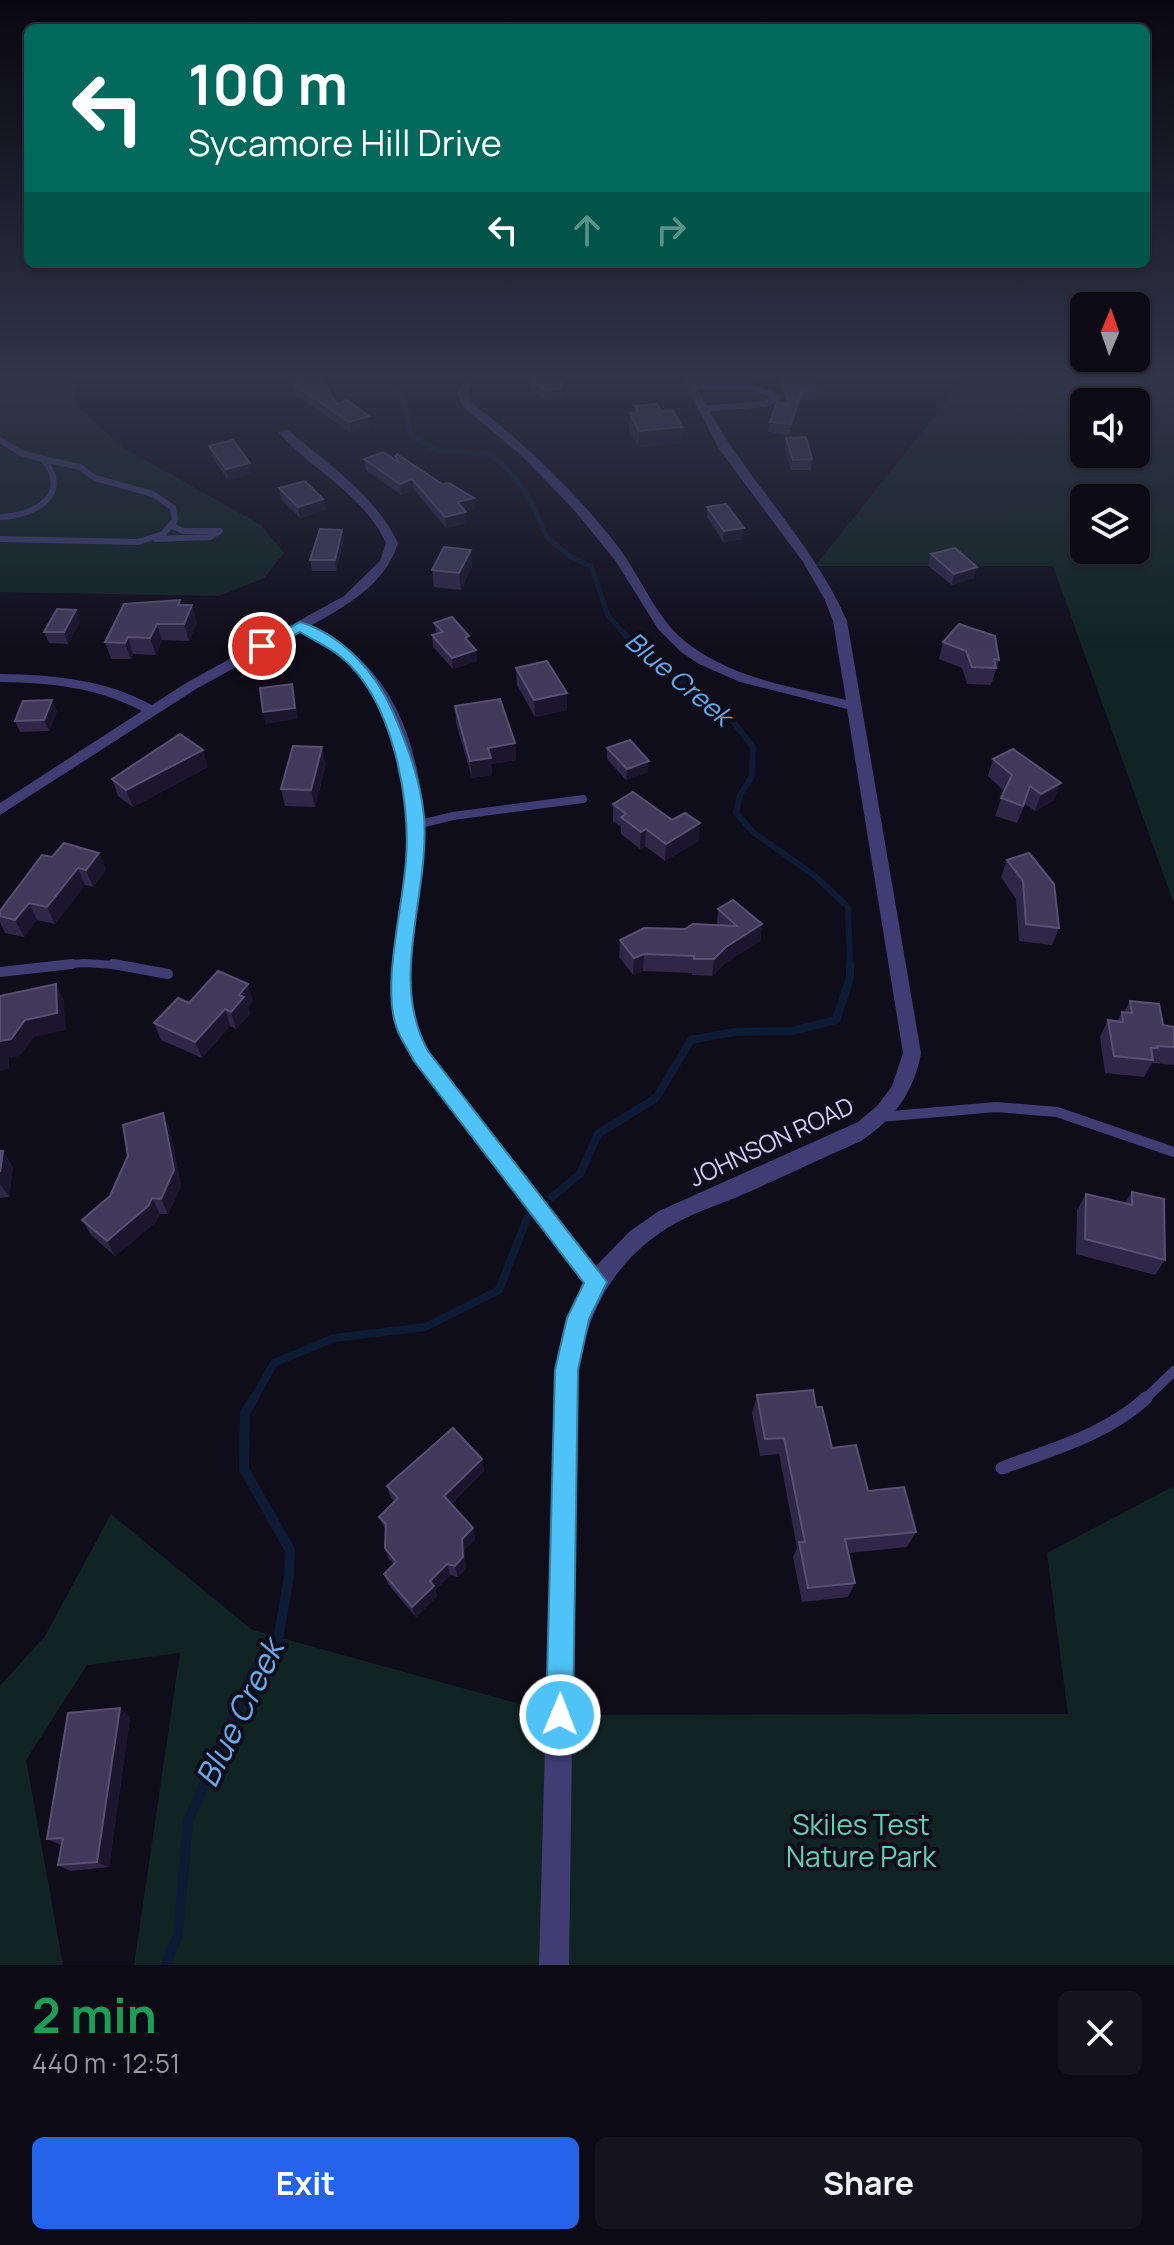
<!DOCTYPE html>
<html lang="en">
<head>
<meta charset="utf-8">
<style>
	body { margin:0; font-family:Manrope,sans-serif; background:#15131d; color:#f1f3f6; height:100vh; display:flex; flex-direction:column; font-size:30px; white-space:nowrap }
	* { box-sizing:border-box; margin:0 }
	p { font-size:26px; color:#9a9aa0 }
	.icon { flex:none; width:44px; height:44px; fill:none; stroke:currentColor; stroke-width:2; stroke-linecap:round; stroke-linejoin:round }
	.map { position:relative; height:1965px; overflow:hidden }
	.details { display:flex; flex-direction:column; background:#0c0a14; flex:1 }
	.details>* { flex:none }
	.guide { position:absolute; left:24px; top:24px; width:1126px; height:244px; border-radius:12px; box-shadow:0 2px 6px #0004,0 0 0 2px #2c2b34; background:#00695c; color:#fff; overflow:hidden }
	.needle { width:52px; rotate:2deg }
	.tools { position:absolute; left:1070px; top:292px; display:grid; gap:16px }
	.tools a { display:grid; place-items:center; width:80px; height:80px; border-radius:12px; background:#0c0a14; box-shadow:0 2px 6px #0004,0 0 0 2px #2c2b34; font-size:40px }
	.pin { position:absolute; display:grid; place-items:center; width:68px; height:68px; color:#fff; margin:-34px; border:4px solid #fff; border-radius:50%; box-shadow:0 2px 8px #0007 }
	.me { position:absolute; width:88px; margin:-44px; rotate:1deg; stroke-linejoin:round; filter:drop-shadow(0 0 6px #0008) }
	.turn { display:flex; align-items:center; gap:28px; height:168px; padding:0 32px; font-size:36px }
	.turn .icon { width:104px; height:104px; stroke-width:2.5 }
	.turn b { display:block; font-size:56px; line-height:68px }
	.lanes { display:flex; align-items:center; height:76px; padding:0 32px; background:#0003; justify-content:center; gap:40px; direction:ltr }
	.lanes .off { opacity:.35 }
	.round { display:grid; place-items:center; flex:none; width:84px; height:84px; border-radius:12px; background:#15131d }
	.headline { display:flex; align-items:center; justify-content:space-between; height:136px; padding:0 32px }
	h1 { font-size:48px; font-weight:700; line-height:60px; color:#1e9e55 }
	.cta { display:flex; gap:16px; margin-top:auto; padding:16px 32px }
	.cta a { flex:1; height:92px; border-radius:12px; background:#2563eb; color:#fff; font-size:32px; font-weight:700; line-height:92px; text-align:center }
	.cta a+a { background:#15131d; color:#f1f3f6 }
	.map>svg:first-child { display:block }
	.green { fill:#112424; fill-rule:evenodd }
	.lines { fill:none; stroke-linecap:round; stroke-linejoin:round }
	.stream-far3 { stroke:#0d1b34; stroke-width:5 }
	.stream-far2 { stroke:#0d1b34; stroke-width:6 }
	.stream-far1 { stroke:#0d1b34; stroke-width:8 }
	.stream { stroke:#0d1b34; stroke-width:10 }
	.service-far3 { stroke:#403d75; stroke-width:6 }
	.service-far2 { stroke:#403d75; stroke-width:8 }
	.service-far1 { stroke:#403d75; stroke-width:10 }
	.service { stroke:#403d75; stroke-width:13 }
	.minor { fill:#403d75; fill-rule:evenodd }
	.wall { fill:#2e2747 }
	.shaded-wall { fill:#1b152e }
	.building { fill:#40395a; stroke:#575073; stroke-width:2 }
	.route { fill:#4fc3f7; stroke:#337fa1; stroke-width:2 }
	.labels { text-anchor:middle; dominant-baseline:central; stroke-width:8; stroke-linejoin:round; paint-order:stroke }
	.street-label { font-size:24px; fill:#d2ccf9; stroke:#100d1b }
	.water-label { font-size:26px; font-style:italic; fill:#65adee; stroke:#100d1b }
	.near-park-label { font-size:28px; fill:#61d0b6; stroke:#100d1b }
	.near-water-label { font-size:32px; font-style:italic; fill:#65adee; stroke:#100d1b }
</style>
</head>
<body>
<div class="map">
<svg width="1174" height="1965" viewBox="0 0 1174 1965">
	<rect width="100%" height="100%" fill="#100d1b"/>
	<g class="green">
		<polygon points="0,375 75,375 75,404 122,447 261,525 284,553 264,578 219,596 0,592"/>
		<path d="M 964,375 L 1174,375 L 1174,904 L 1053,566 L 815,566 L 951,396 ZM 1084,402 L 1136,402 L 1136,454 L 1084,454 ZM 1084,498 L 1136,498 L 1136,550 L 1084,550 Z"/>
		<polygon points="1174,1486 1174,1965 134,1965 180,1653 87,1665 26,1760 63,1965 0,1965 0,1686 45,1636 111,1514 252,1630 560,1715 1068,1714 1047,1553"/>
	</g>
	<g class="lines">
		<polyline class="stream-far3" points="374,375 403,397 411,436 437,450 490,454 510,471 531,502 547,537 569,556 591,566 608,616 623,632"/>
		<polyline class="stream-far2" points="621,630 645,657 724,710 753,747 752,776 740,795 736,813 753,832 815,876 848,907 850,966"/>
		<g class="stream-far1">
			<polyline points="552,1197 580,1174 598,1134 656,1098 691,1040 734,1032 792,1031 836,1020 850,978 850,964"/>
			<polyline points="253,1400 274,1363 334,1338 425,1327 499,1290 528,1216"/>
		</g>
		<polyline class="stream" points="166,1965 178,1935 188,1821 253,1671 277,1645 289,1577 290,1550 244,1469 245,1413 254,1398"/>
		<g class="service-far3">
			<polyline points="691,386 749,386 778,397 765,404 701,409"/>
			<polyline points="0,440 21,453 43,459"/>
			<path d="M 0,517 C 34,516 73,495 43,459 L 80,467 L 95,478 L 153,494 L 173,508 L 175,520 L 163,534 L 138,542 L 0,539"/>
			<polyline points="156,539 210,537 220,531 183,531 172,526"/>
		</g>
		<g class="service-far2">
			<polyline points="416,825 453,816 583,799"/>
			<polyline points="50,966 84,963 131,966"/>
		</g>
		<g class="service-far1">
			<polyline points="113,964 168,974"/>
			<polyline points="0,972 72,964"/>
			<polyline points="880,1117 996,1107 1057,1112 1174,1152"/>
			<polyline points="1144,1400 1174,1371"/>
		</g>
		<path class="service" d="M 1002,1468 C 1050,1450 1108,1434 1146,1398"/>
		<path class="minor" d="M 467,375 L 477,375 L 467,393 L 472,403 C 525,444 574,490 616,544 C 642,577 656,621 691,646 C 736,679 793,687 846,700 L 833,621 L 825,600 L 803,562 L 719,449 L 681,375 L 691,375 C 730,466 808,531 847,621 L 921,1053 C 914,1092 894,1119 861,1141 C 822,1158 783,1177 744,1194 C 721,1204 698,1211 676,1223 C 615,1257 584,1314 577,1382 L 569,1965 L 539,1965 L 555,1382 L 562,1334 L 584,1284 L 414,1061 C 377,989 398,941 406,865 C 413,799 400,714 351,665 C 336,651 318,641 300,632 L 196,689 L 0,815 L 0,803 L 142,711 C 96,687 52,683 0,682 L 0,674 C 55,675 103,679 152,705 L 186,683 L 344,596 L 380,561 L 386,543 C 363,494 313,471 278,432 L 288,430 C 328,464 375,495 398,543 C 385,585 346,606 310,626 C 328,636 346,645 361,660 C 418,715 430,808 421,883 C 414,940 400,997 428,1051 L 596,1266 L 630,1231 L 659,1211 L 858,1122 L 878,1105 L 892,1086 L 903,1053 L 847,709 L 740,682 L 699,664 L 681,652 L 658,629 L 615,560 L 574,510 L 522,456 L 463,407 L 457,393 Z"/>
	</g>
	<g class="wall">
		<polygon points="780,375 811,375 816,390 815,400 801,400 789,435 768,432 770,422 786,403"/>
		<polygon points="529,378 562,398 546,401 530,389"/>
		<polygon points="294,384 337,404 370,427 351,433 295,394"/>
		<polygon points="635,406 682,427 681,443 638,447 629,429 630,413 635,413"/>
		<polygon points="786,438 812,459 811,470 791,470 785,448"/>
		<polygon points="209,446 252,474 228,480 212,457"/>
		<polygon points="395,456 475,509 465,511 466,523 446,528 414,490 401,495 366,470 364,459 396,460"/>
		<polygon points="279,488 323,499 325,510 300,518 281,499"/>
		<polygon points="707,507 743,539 723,542 707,517"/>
		<polygon points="342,530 344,541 336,571 312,571 310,560"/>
		<polygon points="471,550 472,566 461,590 434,587 432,570"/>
		<polygon points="931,554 974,578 952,585 928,566"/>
		<polygon points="180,600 181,605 197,622 189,641 162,640 156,655 133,654 131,659 111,659 105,642"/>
		<polygon points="80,621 68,644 49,643 44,632"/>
		<polygon points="434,623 470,643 476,650 477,661 453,669 433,647 432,635 436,634"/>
		<polygon points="943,642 999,660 991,685 967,684 962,668 939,659"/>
		<polygon points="516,668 567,693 567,710 535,717 517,685"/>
		<polygon points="455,706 515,743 516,760 491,764 492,775 472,778 456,723"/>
		<polygon points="57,711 49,731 20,732 15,721"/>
		<polygon points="607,748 648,772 626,780 607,759"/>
		<polygon points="993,759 1054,800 1035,811 1025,804 1017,823 995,816 1004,791 988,776"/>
		<polygon points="326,764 315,807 285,806 281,789"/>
		<polygon points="208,767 133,807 118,796 112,779"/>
		<polygon points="613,804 699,841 665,861 645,846 640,849 621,834 621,827 613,821"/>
		<polygon points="99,853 106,870 93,887 85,885 55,924 37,920 24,937 5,933 0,922 0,911 52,857"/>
		<polygon points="1007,860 1059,928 1052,945 1019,941 1016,899 1001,877"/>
		<polygon points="718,909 762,924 760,941 724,964 712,976 692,975 692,973 643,971 633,975 619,957 620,940 717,925"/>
		<polygon points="253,1001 248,1007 250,1014 236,1029 230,1026 202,1058 161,1040 154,1023 189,1003"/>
		<polygon points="1130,1001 1163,1025 1174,1027 1174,1065 1152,1063 1144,1077 1105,1073 1100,1037 1108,1020 1117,1021 1122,1012 1124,1012"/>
		<polygon points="163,1113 170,1130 181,1186 168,1214 160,1214 156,1222 115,1256 91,1235 82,1220 110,1196"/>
		<polygon points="0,1151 3,1151 13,1167 9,1197 0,1198"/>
		<polygon points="1132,1192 1165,1260 1155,1275 1076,1254 1077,1210 1086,1194 1125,1203"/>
		<polygon points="757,1395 816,1407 832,1448 868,1491 916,1532 907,1547 849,1553 855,1583 848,1597 802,1602 793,1557 797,1548 779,1454 760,1456 752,1413"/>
		<polygon points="482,1459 484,1471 451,1504 473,1528 475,1540 464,1550 466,1568 458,1577 450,1575 435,1590 437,1596 416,1617 388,1584 384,1574 394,1564 389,1559 385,1548 386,1531 379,1517 395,1502 391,1498 387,1486"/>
		<polygon points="130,1717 109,1867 71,1871 58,1865 61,1845 47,1839"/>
	</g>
	<g class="shaded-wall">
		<polygon points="563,375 562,398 546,401 546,391"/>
		<polygon points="802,390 801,400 789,435 791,424"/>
		<polygon points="369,416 370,427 351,433 349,422"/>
		<polygon points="682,427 681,443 638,447 639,431"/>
		<polygon points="250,463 252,474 228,480 226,469"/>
		<polygon points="412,479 414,490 401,495 400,484"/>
		<polygon points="474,498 475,509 458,513 457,502"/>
		<polygon points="323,499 325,510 300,518 298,507"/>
		<polygon points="466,512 466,523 446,528 445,517"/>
		<polygon points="744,528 743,539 723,542 724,531"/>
		<polygon points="342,530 344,541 336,571 335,560"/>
		<polygon points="471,550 472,566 461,590 459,573"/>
		<polygon points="977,567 974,578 952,585 954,574"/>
		<polygon points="192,605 197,622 189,641 184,624"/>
		<polygon points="76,610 80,621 68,644 64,632"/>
		<polygon points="157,624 162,640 156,655 150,638"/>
		<polygon points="128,637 133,654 131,659 125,643"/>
		<polygon points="476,650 477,661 453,669 452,658"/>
		<polygon points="292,684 298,719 265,724 263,712"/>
		<polygon points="567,693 567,710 535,717 534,700"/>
		<polygon points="52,700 57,711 49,731 44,720"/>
		<polygon points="515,743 516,760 491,764 492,775 472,778 470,761 488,748"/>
		<polygon points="322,747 326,764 315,807 311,790"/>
		<polygon points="203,750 208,767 133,807 126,790"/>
		<polygon points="649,761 648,772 626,780 627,769"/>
		<polygon points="1061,783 1054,800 1035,811 1041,794"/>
		<polygon points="700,823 699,841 665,861 666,844"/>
		<polygon points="646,829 645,846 640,849 641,832"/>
		<polygon points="99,853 106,870 93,887 86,870"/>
		<polygon points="78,868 85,885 55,924 47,907"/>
		<polygon points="29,903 37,920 24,937 15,920"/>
		<polygon points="762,924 760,941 724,964 712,976 714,959 726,947"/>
		<polygon points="644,954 643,971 633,975 634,958"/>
		<polygon points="56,984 64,1001 66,1030 34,1037 20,1056 9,1058 9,1069 0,1071 0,1041 25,1020"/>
		<polygon points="248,984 253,1001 248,1007 250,1014 236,1029 231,1012 239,995"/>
		<polygon points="225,1009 230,1026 202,1058 195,1042"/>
		<polygon points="163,1113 170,1130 181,1186 168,1214 161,1199"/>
		<polygon points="3,1151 13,1167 9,1197 0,1184 0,1172"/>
		<polygon points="152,1198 160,1214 156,1222 115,1256 107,1241"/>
		<polygon points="482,1459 484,1471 446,1508 444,1496"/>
		<polygon points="473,1528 475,1540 464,1550 466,1568 458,1577 455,1566 462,1539"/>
		<polygon points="447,1564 450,1575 435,1590 437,1596 416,1617 412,1607 430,1581"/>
		<polygon points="120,1708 130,1717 109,1867 97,1862"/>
	</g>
	<g class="building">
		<polygon points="530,375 563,375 562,388 546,391 529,378"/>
		<polygon points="783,375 811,375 816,390 802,390 791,424 770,422 777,402 789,404"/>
		<polygon points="321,379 337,404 347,400 369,416 349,422 294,384"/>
		<polygon points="657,404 661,411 673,410 682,427 639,431 630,413 639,412 635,406"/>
		<polygon points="806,437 812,459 793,460 786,438"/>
		<polygon points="233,440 250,463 226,469 209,446"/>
		<polygon points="383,452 400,463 395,456 397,454 442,484 449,483 474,498 457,502 466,512 445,517 412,479 400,484 364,459"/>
		<polygon points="305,481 323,499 298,507 279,488"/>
		<polygon points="726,504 744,528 724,531 707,507"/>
		<polygon points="320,529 342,530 335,560 310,560"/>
		<polygon points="444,547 471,550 459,573 432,570"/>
		<polygon points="955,548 977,567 954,574 931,554"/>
		<polygon points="180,600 178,605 192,605 184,624 157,624 150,638 128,637 125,643 105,642 124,604"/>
		<polygon points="57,609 76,610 64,632 44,632"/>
		<polygon points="452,617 469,636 465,638 476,650 452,658 432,635 443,632 434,623"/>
		<polygon points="959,624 995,636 999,660 994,659 996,668 972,667 966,651 943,642"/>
		<polygon points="547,661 567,693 534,700 516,668"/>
		<polygon points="292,684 295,708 263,712 260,688"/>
		<polygon points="500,699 515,743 488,748 491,758 470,761 455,706"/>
		<polygon points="52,700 44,720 15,721 23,701"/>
		<polygon points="180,734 203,750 126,790 112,779"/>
		<polygon points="630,740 649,761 627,769 607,748"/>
		<polygon points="293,746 322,747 311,790 281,789"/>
		<polygon points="1013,749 1061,783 1041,794 1030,786 1023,806 1001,798 1012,775 993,759"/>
		<polygon points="633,792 672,820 685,813 700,823 666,844 646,829 641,832 621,817 626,814 613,804"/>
		<polygon points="64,843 99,853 86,870 78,868 47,907 29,903 15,920 0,916 0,911 42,855 52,857"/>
		<polygon points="1029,853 1054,884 1059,928 1026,924 1023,881 1007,860"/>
		<polygon points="733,900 762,924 726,947 714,959 694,959 694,956 644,954 634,958 620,940 644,928 685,929 693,924 737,926 718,909"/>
		<polygon points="218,971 248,984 239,995 244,997 231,1012 225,1009 195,1042 154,1023 178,998 189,1003"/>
		<polygon points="56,984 57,1013 25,1020 11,1039 0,1041 0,996"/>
		<polygon points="1130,1001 1159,1004 1163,1025 1174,1027 1174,1047 1157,1046 1158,1048 1151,1048 1153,1060 1114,1056 1108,1020 1123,1022 1122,1012 1132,1013"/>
		<polygon points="163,1113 174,1170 161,1199 152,1198 148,1206 107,1241 82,1220 110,1196 128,1156 123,1125"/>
		<polygon points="0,1151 3,1151 0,1172"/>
		<polygon points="1132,1192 1164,1199 1165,1260 1085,1239 1086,1194 1132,1205"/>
		<polygon points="813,1390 816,1407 822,1407 832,1448 856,1445 868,1491 904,1487 916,1532 845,1539 855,1583 808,1588 799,1542 805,1542 784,1438 765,1439 757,1395"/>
		<polygon points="453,1428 482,1459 444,1496 473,1528 462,1539 463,1557 455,1566 447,1564 430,1581 434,1586 412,1607 384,1574 396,1562 385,1548 386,1524 379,1517 398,1498 387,1486"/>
		<polygon points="120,1708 97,1862 58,1865 63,1838 47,1839 68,1713"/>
	</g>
	<linearGradient id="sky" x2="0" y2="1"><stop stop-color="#09070f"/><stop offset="0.58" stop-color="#31354a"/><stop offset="1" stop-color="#31354a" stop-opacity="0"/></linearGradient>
	<rect width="1174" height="650" fill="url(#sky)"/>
	<path class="route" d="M 300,622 C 343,635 376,673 393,712 C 407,745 421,781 424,817 C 430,895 388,979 428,1051 L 607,1282 L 589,1319 L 578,1370 L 573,1715 L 569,1725 L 560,1729 L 550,1725 L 546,1715 L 555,1370 L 567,1318 L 584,1283 L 414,1061 C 409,1051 401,1040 397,1029 C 381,986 403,907 406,860 C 411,799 392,698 341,657 C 329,647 313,640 300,632 L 267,649 L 255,646 Z"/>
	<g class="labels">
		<g class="street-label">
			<text transform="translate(771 1141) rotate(-25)">JOHNSON ROAD</text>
		</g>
		<g class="water-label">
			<text transform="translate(679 678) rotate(40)">Blue Creek</text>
		</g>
		<g class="near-park-label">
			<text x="861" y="1824">Skiles Test<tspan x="861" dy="32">Nature Park</tspan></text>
		</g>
		<g class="near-water-label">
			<text transform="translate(239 1713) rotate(-64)">Blue Creek</text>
		</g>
	</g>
</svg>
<div class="tools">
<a><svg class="needle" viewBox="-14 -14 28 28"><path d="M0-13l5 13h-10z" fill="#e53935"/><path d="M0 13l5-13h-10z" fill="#9a9aa0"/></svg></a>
<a><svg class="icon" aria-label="sound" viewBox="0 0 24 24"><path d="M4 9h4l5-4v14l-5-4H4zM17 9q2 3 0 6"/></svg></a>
<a><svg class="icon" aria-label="layers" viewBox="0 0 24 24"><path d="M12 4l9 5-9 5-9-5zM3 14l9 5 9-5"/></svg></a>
</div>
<div class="pin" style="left:262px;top:646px;background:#d93025"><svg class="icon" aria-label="arrive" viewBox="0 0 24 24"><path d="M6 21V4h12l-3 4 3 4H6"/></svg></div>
<svg class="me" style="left:560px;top:1715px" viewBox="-20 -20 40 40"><circle r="17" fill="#4fc3f7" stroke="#fff" stroke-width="3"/><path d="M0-11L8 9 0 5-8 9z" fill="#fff"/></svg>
<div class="guide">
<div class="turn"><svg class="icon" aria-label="left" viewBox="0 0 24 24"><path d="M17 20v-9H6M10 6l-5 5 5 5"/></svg><div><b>100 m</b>Sycamore Hill Drive</div></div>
<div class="lanes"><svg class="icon" aria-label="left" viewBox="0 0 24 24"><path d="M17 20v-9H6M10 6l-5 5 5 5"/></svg><svg class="icon off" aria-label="ahead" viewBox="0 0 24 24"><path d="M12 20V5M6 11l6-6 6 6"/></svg><svg class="icon off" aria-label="right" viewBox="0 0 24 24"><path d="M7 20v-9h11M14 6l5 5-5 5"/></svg></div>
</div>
</div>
<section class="details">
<div class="headline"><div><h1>2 min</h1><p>440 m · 12:51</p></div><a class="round"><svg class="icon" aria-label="close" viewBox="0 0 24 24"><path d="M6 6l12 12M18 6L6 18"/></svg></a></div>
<div class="cta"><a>Exit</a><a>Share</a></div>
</section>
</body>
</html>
